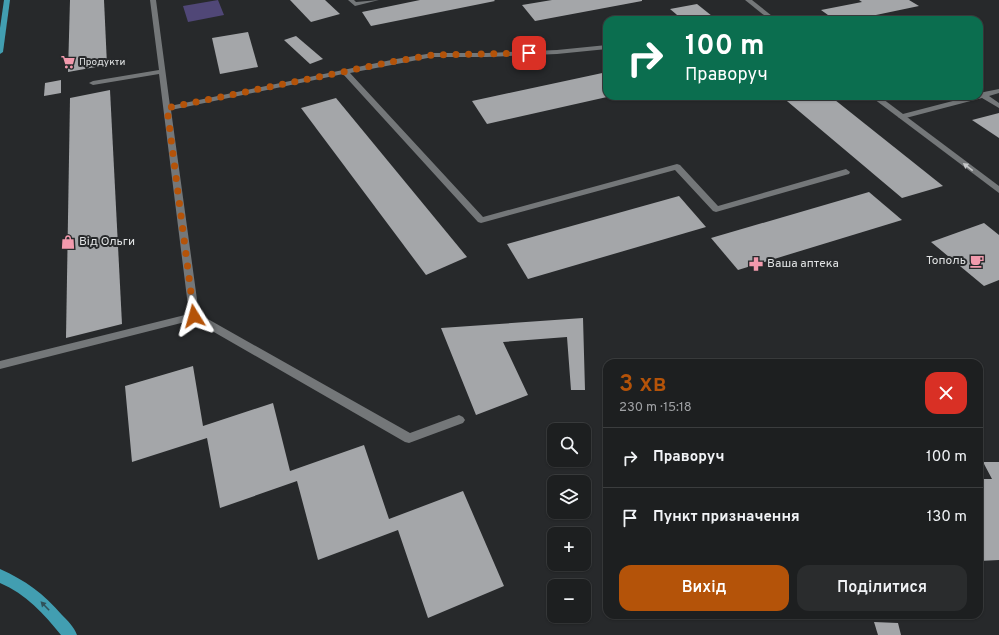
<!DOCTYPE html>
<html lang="uk">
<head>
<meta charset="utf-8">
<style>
	body { margin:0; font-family:Overpass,sans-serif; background:#2a2c2d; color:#f1f3f6; height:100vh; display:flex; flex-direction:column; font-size:15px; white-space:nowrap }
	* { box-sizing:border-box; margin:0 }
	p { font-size:13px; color:#a0a2a5 }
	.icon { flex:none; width:22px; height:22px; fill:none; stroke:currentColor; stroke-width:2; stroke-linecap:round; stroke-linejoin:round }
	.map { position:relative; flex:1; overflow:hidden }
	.side { position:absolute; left:603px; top:359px; width:380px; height:260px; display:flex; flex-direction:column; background:#1d1f20; border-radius:12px; box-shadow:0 1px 3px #0004,0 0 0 1px #3b3d3e }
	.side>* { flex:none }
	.banner { position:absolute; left:603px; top:16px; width:380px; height:84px; border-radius:12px; box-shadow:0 1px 3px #0004,0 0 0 1px #3b3d3e; background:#0b6e4f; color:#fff; overflow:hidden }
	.tools { position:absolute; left:547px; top:423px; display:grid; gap:8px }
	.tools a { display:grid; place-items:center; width:44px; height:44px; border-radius:8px; background:#1d1f20; box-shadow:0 1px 3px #0004,0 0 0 1px #3b3d3e; font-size:20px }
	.pin { position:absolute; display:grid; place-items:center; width:34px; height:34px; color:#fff; margin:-17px; border-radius:8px; box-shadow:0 2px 6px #0006 }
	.me { position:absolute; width:44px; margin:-22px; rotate:352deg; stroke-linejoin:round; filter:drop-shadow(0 0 3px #0008) }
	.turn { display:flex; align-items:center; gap:14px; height:84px; padding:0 16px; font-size:18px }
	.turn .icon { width:52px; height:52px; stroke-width:2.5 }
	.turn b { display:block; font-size:28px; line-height:34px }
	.round { display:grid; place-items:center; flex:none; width:42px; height:42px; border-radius:12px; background:#2a2c2d }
	.headline { display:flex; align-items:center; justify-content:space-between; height:68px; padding:0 16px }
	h1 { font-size:24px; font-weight:600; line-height:30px; color:#b45309 }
	.primary-button { display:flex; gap:8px; margin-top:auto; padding:8px 16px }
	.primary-button a { flex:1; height:46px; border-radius:12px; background:#b45309; color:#fff; font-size:16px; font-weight:600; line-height:46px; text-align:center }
	.primary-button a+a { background:#2a2c2d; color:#f1f3f6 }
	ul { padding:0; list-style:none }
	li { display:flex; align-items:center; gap:12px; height:60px; padding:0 16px; border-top:1px solid #3b3d3e }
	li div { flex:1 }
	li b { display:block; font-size:15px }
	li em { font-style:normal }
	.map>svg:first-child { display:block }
	.green { fill:#504777 }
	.building { fill:#a4a6a9 }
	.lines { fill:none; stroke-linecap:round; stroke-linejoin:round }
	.service { fill:#747779; fill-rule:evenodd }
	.tertiary { fill:#747779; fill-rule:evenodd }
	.primary { fill:#429eb1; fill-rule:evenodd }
	.oneway { fill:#c6c8c9 }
	.oneway2 { fill:#30525a }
	.route { stroke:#b45309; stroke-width:7; stroke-dasharray:0 12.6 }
	.labels { text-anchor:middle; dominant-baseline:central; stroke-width:4; stroke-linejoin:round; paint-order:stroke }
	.far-poi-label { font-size:10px; fill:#e1e3e4; stroke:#27292b; text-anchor:start }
	.poi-label { font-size:12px; fill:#e1e3e4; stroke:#27292b; text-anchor:start }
</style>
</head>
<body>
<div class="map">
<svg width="999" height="635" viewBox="0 0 999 635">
	<rect width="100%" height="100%" fill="#27292b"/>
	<polygon class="green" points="218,0 224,15 188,22 183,6"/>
	<g class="building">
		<polygon points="70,0 104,0 107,65 68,72"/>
		<polygon points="290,0 325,0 340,14 311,22"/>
		<polygon points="420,0 494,0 495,1 371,26 362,12"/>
		<polygon points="552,0 642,0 642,1 535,21 522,5"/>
		<polygon points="859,0 909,0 919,6 852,20 835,20 821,10 862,2"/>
		<polygon points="697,4 717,20 683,20 670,9"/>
		<polygon points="248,32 258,67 220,74 212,38"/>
		<polygon points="296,36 323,59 310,64 284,40"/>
		<polygon points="607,72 607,97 487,124 472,101"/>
		<polygon points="61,80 61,93 44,96 45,83"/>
		<polygon points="110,90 122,324 66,338 70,98"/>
		<polygon points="781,96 830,96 943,186 902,198"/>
		<polygon points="336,98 467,257 426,275 301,108"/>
		<polygon points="999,113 999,138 972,120"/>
		<polygon points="869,192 902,220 738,270 711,238"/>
		<polygon points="679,196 706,227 528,279 507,244"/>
		<polygon points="984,223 999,235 999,280 984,286 931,242"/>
		<polygon points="583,318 585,390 571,390 567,337 503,342 528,395 476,415 441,328"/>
		<polygon points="193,366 203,426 273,403 290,471 364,445 389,519 463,491 504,586 428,618 398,530 318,560 297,481 220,508 207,438 132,462 125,386"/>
		<polygon points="983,462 999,462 999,560 979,561 979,479 992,479"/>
		<polygon points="874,622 898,623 901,635 878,635"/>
	</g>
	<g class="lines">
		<g class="service">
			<polygon points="150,0 156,0 170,106 396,59 433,53 487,53 557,50 607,45 607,49 557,54 487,57 433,57 350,73 483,217 677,164 680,165 718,206 846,169 850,172 849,174 716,212 713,211 675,170 481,223 478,222 343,74 171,110 199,314 410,433 459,415 463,417 465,420 463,423 409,443 405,442 193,320 0,369 0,361 189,314 159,74 93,85 89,83 93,81 159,70"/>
			<polygon points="348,0 354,0 356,2 379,0 355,6"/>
			<polygon points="999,89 999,93 989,96 999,103 999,108 982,98 902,119 898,117 899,115 972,96 979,96 979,93"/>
		</g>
		<g class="tertiary">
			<polygon points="745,0 752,0 777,20 770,20"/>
			<polygon points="870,96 879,96 999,186 999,193"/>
		</g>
		<g class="primary">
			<polygon points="4,0 10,0 3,52 0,54 0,28"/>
			<path d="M 0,569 C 25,580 44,594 62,615 C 68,621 74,627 77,635 L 61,635 C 44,614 26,594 0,583 Z"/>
		</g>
	</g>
	<defs><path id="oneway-solid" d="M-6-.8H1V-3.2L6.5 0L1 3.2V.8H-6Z"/></defs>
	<use class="oneway" href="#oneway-solid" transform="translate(968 167) rotate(-143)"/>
	<use class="oneway2" href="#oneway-solid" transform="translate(45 606) rotate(-134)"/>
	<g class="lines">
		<polyline class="route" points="194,316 167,108 396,61 433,55 529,53"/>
	</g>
	<defs>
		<symbol id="supermarket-bare" viewBox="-9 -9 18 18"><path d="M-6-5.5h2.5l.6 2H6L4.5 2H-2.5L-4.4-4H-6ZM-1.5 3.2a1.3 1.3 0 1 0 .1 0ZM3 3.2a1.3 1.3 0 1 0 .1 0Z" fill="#f29aad" stroke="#27292b" stroke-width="2.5" paint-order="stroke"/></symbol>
		<symbol id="shop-bare" viewBox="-9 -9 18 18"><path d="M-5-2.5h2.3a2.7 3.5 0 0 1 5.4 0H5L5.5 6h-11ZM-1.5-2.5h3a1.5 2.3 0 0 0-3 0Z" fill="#f29aad" stroke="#27292b" stroke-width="2.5" paint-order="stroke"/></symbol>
		<symbol id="cafe-bare" viewBox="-9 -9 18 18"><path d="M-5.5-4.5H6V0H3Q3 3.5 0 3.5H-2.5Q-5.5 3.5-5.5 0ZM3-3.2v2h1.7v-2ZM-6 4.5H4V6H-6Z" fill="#f29aad" stroke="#27292b" stroke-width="2.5" paint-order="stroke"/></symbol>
		<symbol id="pharmacy-bare" viewBox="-9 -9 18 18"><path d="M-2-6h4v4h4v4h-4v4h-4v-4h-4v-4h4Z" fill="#f29aad" stroke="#27292b" stroke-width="2.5" paint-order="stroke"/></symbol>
	</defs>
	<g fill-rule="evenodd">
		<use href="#supermarket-bare" x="58" y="52" width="20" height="20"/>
		<use href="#shop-bare" x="58" y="232" width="20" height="20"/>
		<use href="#cafe-bare" x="967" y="251" width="20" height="20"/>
		<use href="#pharmacy-bare" x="746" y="254" width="20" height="20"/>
	</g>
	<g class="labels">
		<g class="far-poi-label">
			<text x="79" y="62">Продукти</text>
		</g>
		<g class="poi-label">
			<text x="79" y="242">Від Ольги</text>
			<text x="966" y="261" text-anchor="end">Тополь</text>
			<text x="767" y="264">Ваша аптека</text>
		</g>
	</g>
</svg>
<div class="tools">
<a><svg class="icon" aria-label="search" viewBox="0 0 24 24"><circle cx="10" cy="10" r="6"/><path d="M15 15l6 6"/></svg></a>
<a><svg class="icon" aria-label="layers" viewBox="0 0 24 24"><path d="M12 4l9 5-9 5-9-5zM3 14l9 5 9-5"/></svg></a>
<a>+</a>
<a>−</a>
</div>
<div class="pin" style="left:529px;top:53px;background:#d93025"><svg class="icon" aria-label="arrive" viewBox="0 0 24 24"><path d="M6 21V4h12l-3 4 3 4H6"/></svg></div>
<svg class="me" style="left:194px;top:316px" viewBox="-20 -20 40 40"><path d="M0-17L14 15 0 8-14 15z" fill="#b45309" stroke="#fff" stroke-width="4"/></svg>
<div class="banner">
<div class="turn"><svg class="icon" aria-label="right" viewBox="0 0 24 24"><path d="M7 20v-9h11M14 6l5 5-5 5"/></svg><div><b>100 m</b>Праворуч</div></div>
</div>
<section class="side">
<div class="headline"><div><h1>3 хв</h1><p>230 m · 15:18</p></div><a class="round" style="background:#d93025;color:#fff"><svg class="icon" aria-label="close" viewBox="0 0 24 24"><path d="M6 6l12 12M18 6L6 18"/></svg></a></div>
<ul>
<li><svg class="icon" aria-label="right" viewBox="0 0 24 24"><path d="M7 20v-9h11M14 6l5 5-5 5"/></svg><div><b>Праворуч</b></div><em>100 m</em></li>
<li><svg class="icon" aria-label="arrive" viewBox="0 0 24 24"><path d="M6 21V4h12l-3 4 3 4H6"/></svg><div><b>Пункт призначення</b></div><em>130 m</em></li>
</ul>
<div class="primary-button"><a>Вихід</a><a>Поділитися</a></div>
</section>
</div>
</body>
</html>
